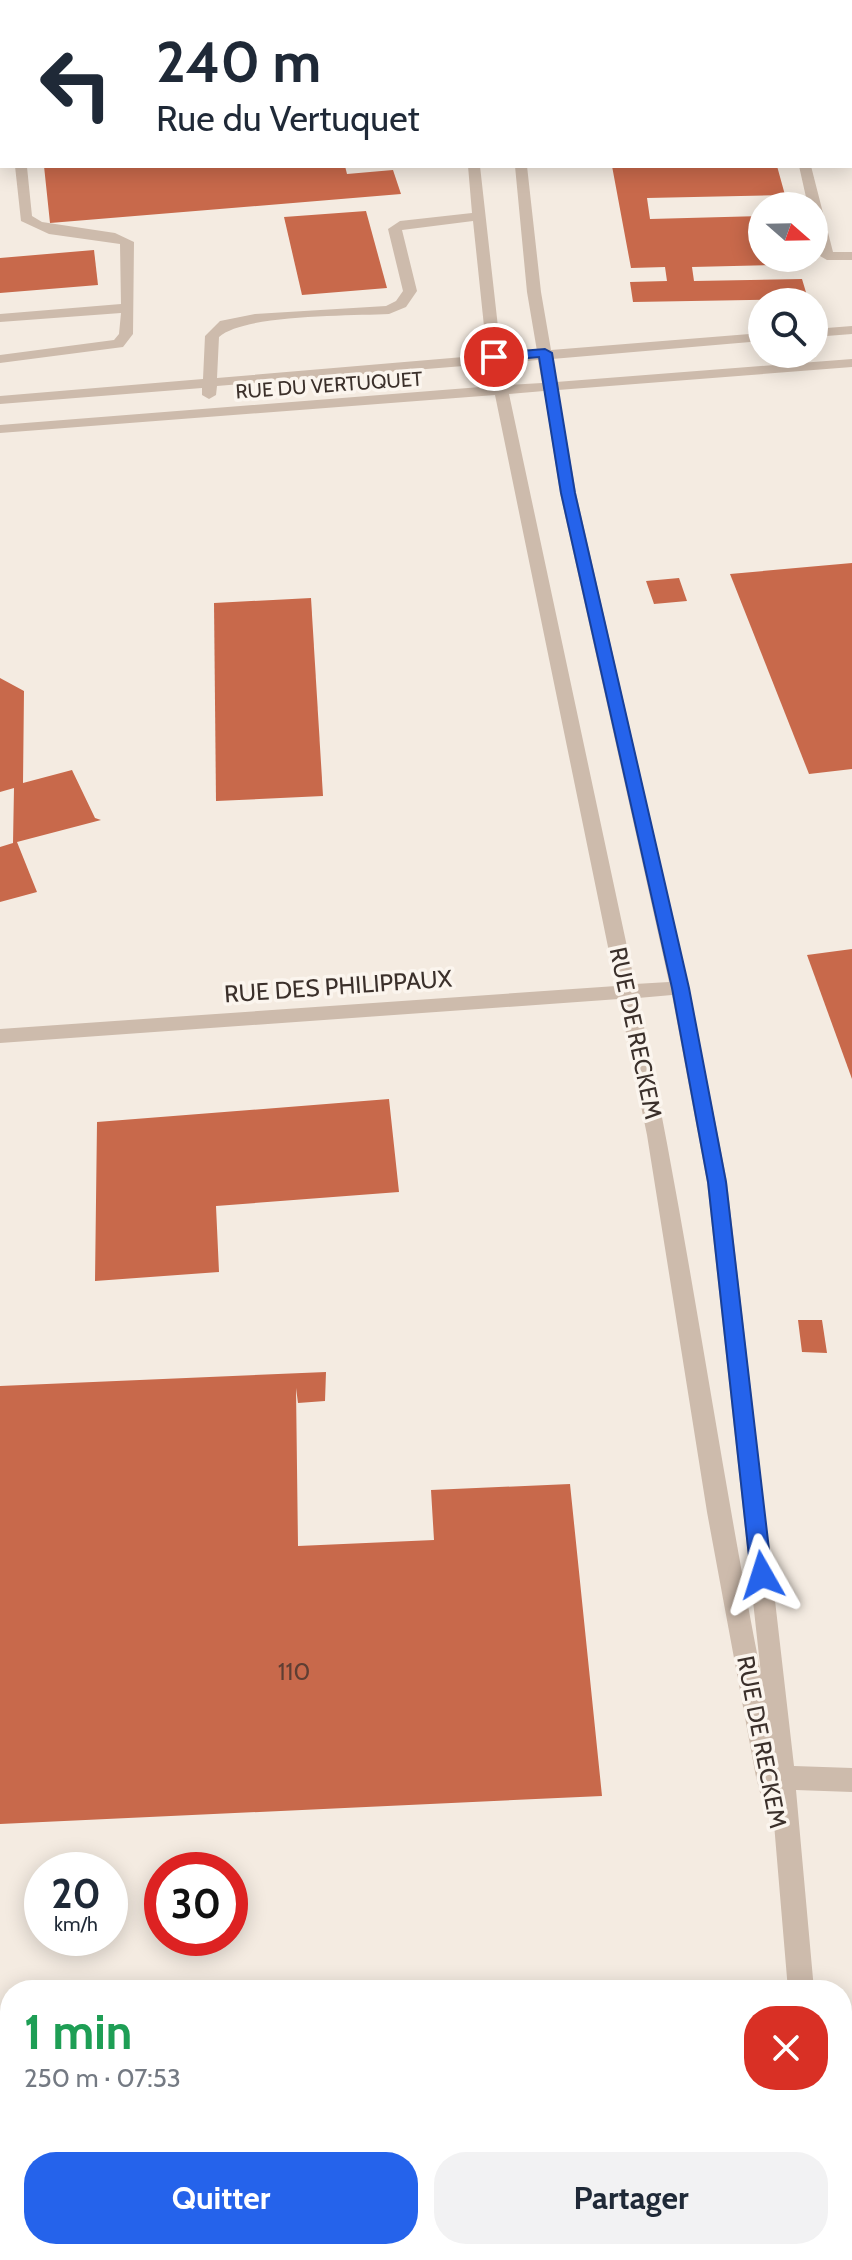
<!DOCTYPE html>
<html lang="fr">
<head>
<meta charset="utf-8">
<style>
	body { margin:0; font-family:Cabin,sans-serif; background:#f2f2f3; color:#1f2937; height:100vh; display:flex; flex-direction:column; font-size:30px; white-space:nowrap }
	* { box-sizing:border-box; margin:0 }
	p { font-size:26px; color:#747a83 }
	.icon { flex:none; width:44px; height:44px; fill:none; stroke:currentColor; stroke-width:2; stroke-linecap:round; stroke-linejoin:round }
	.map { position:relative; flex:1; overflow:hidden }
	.side { position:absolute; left:0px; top:1980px; width:852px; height:280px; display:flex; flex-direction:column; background:#fff; border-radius:32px 32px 0 0; box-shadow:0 4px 20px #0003 }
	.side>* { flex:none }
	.hud { position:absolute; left:0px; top:0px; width:852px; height:168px; box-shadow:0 4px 20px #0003; background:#fff; color:#1f2937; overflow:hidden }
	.needle { width:52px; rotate:110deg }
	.fabs { position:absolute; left:748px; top:192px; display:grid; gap:16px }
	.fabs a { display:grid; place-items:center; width:80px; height:80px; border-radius:50%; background:#fff; box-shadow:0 4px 20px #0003; font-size:40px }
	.speed { position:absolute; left:24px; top:1852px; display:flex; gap:16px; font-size:40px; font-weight:700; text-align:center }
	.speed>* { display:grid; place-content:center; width:104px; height:104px; border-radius:50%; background:#fff; box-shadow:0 4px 20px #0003; line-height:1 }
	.speed small { font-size:20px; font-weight:400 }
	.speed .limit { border:12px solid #d22; background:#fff; color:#111 }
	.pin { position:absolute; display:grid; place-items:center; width:68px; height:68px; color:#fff; margin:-34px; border:4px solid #fff; border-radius:50%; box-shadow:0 2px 8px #0007 }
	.me { position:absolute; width:88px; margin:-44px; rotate:354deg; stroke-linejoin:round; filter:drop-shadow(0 0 6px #0008) }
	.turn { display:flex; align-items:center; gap:28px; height:168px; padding:0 24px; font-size:36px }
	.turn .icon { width:104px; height:104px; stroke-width:2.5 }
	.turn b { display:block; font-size:56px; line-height:68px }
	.round { display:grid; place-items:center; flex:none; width:84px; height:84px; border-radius:32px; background:#f2f2f3 }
	.overview { display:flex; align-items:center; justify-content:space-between; height:136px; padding:0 24px }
	h1 { font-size:48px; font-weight:700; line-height:60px; color:#1e9e55 }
	.button { display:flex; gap:16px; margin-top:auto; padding:16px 24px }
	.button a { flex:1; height:92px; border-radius:32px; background:#2563eb; color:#fff; font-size:32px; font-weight:700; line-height:92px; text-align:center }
	.button a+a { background:#f2f2f3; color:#1f2937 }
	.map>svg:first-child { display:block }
	.building { fill:#c8694b }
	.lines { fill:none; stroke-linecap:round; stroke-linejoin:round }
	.path { stroke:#b9a596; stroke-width:6; stroke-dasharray:5 5; stroke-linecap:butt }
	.minor { fill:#cdbbac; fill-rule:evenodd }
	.route { fill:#2563eb; stroke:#184099; stroke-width:2 }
	.labels { text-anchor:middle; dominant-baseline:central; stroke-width:7; stroke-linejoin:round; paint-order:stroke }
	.far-street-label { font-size:20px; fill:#3b302b; stroke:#fbf5ee }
	.street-label { font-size:24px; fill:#3b302b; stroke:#fbf5ee }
	.near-number-label { font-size:24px; fill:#5e3e33 }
</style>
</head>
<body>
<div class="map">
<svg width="852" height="2260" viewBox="0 0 852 2260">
	<rect width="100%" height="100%" fill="#f4ebe1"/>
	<g class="building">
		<polygon points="44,166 345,166 347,174 393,170 401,194 50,223"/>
		<polygon points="612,166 777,166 785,195 647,198 650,219 762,216 762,258 775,258 777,265 692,267 694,281 802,279 808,299 633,302 630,282 667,281 665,267 631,268"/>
		<polygon points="366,211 387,288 302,295 284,217"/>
		<polygon points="94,250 98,285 0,293 0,258"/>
		<polygon points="852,563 852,769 809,774 730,574"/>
		<polygon points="679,578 687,601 654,604 646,581"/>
		<polygon points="311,598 323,796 216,801 214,603"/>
		<polygon points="0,678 24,691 23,783 72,770 95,818 101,820 17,842 37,892 0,902 0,847 13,843 14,788 0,792"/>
		<polygon points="852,949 852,1079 807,955"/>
		<polygon points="389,1099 399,1192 216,1206 219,1272 95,1281 97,1122"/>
		<polygon points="798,1320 822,1320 827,1353 802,1352"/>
		<polygon points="326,1372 325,1401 298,1403 296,1388 298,1546 434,1540 431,1490 570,1484 602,1796 0,1824 0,1386"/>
	</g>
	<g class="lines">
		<polyline class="path" points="842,2003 852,2112"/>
		<g class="minor">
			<rect x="459" y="0" width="12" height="2"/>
			<rect x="495" y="0" width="12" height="2"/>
			<polygon points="2,80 2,88 0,89 0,81"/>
			<polygon points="15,166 27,167 32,216 42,222 115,233 134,242 133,334 123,347 0,363 0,355 114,340 119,334 121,313 0,322 0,314 121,304 120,244 49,234 21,221"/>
			<path d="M 468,166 L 480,166 L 501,354 L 537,351 L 527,292 L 515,166 L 527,166 L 541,292 L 551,350 L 762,333 L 762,341 L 552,359 L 556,382 L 852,359 L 852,367 L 558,390 L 576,493 L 689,988 L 727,1182 L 794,1766 L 852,1768 L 852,1792 L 796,1790 L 814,1990 L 788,1990 L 773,1812 L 764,1808 L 756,1777 L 707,1512 L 647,1135 L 619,999 L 0,1043 L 0,1029 L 616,986 L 495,395 L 0,433 L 0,425 L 493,386 L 488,364 L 217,386 L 216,395 L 209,399 L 202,395 L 202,388 L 0,404 L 0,396 L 203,379 L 205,336 L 220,321 L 255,314 L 386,306 L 396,301 L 403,291 L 388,229 L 400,221 L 472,213 ZM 473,221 L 487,355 L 217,378 L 219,337 C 244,314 351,316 389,314 L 406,307 L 417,291 L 402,230 ZM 538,360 L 542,383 L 507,385 L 502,363 ZM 544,391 L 560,493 L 669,982 L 635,984 L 509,394 ZM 672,995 L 707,1182 L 761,1674 C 717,1449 686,1222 638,998 Z"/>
			<polygon points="799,166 811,166 833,252 852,252 852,260 827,260 820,256 814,230 814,206 808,206"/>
			<polygon points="852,326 852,334 814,337 814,329"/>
			<rect x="799" y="2250" width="28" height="10"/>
		</g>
	</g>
	<polygon class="route" points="545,349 552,353 575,493 689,988 726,1182 772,1575 769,1581 762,1584 754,1581 751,1575 708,1182 672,988 561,493 539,357 494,361 488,357 494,353"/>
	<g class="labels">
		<g class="far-street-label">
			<text transform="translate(329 385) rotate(-4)">RUE DU VERTUQUET</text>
		</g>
		<g class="street-label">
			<text transform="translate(338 986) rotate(-4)">RUE DES PHILIPPAUX</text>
			<text transform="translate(636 1033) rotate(78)">RUE DE RECKEM</text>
			<text transform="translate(762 1742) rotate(79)">RUE DE RECKEM</text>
		</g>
		<g class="near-number-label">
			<text x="294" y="1671">110</text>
		</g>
	</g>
</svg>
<div class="fabs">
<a><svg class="needle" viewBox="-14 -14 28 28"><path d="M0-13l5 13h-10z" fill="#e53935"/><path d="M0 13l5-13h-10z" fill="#747a83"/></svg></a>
<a><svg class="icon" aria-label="search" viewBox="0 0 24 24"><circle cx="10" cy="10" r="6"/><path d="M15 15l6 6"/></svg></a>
</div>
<div class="speed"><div>20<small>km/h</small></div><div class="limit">30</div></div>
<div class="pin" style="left:494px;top:357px;background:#d93025"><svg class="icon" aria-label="arrive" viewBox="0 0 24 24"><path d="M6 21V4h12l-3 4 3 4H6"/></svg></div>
<svg class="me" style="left:762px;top:1575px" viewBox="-20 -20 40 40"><path d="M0-17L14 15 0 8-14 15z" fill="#2563eb" stroke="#fff" stroke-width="4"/></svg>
<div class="hud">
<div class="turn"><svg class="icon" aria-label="left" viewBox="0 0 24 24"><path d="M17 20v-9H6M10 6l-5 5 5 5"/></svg><div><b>240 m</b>Rue du Vertuquet</div></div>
</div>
<section class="side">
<div class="overview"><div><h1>1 min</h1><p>250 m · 07:53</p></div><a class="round" style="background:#d93025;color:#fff"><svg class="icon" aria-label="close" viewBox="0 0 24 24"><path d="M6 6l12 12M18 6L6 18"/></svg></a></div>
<div class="button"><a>Quitter</a><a>Partager</a></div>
</section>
</div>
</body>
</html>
